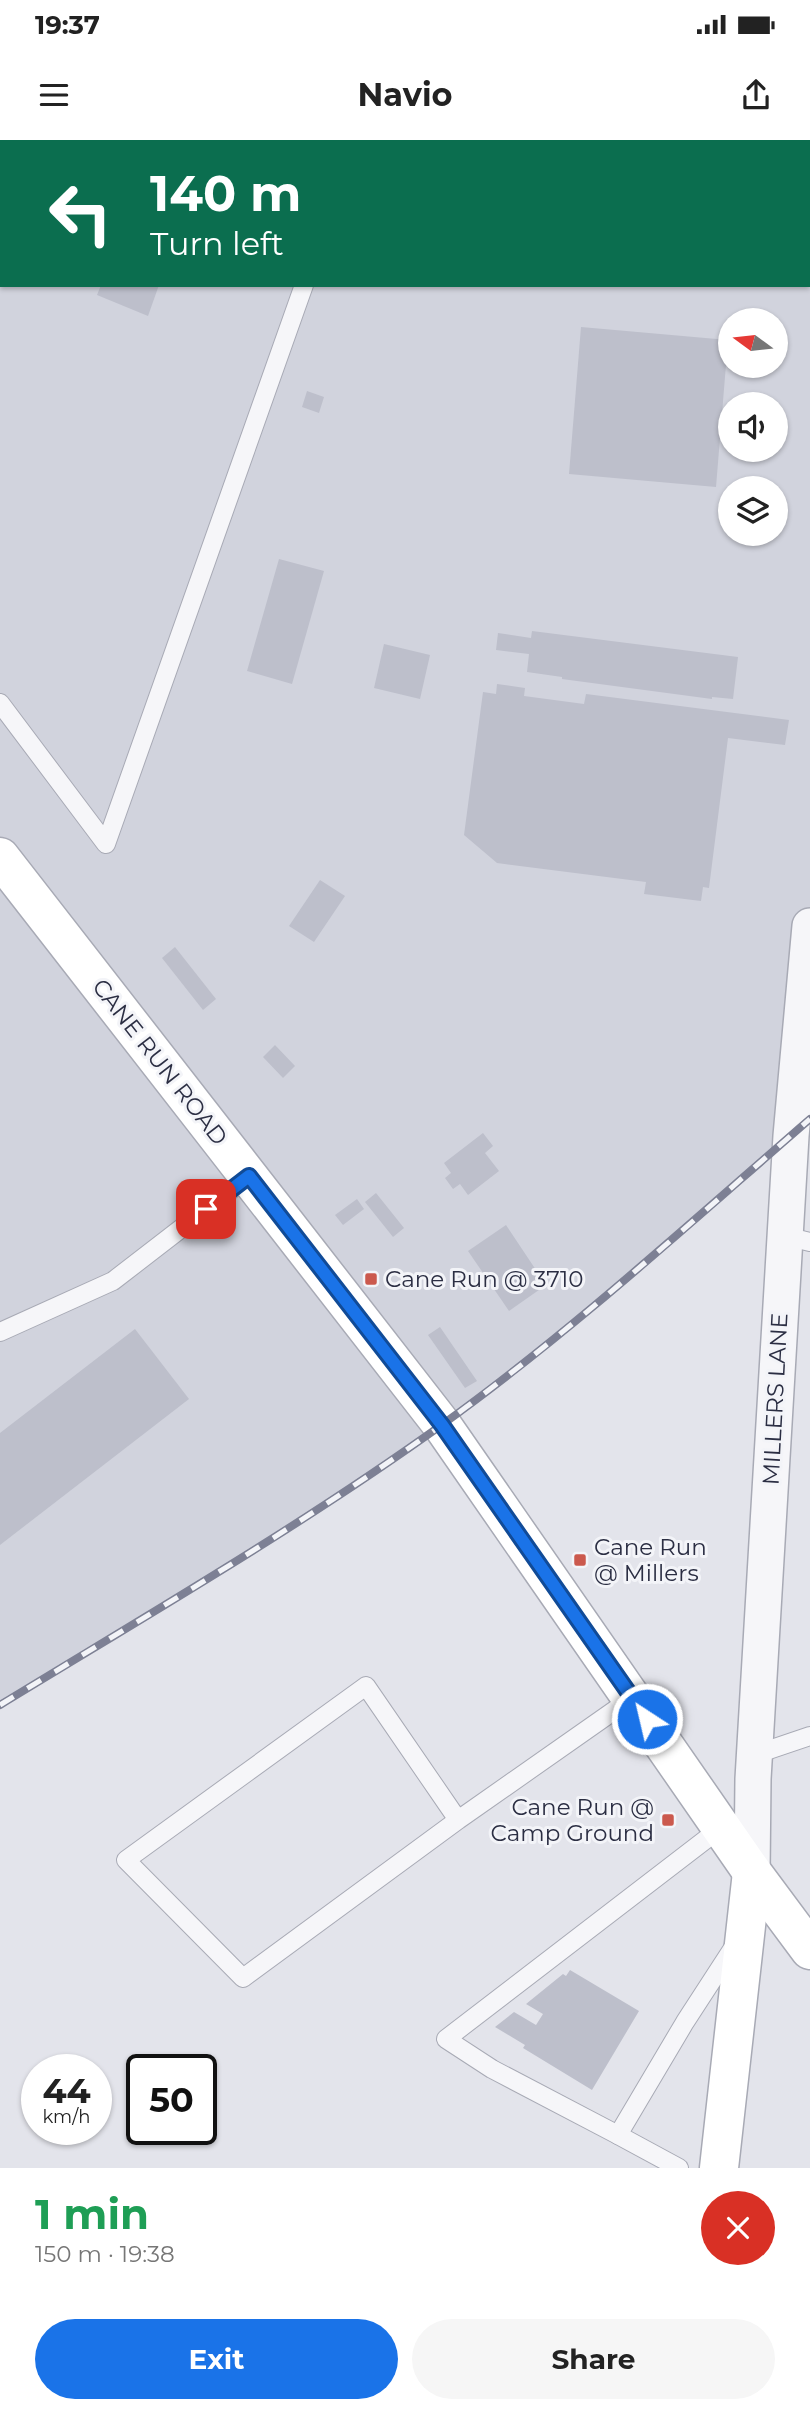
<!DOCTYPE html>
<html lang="en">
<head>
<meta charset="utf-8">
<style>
	body { margin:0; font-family:Montserrat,sans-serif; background:#f6f6f6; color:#222; height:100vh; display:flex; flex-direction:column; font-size:26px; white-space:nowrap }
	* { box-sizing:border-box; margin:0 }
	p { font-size:23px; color:#767676 }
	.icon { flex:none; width:38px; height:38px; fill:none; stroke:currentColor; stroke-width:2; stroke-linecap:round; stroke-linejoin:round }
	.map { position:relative; height:2028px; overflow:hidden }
	.drawer { display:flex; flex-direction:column; background:#fff; flex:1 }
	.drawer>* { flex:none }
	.hud { position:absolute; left:0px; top:0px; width:810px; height:147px; box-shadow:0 2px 5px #0004; background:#0b6e4f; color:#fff; overflow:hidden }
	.needle { width:46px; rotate:285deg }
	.buttons { position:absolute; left:718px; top:168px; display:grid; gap:14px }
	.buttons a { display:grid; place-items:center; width:70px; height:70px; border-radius:50%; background:#fff; box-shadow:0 2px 5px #0004; font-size:35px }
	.speed { position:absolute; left:21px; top:1914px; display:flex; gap:14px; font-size:35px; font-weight:700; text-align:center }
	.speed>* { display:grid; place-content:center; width:91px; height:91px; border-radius:50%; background:#fff; box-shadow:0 2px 5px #0004; line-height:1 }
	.speed small { font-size:18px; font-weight:400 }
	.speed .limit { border:4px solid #111; border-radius:10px; background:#fff; color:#111 }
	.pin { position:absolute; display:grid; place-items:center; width:60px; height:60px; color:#fff; margin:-30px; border-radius:14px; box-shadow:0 4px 10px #0006 }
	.me { position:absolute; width:77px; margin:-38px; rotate:325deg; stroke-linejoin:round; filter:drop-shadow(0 0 5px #0008) }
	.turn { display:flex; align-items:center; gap:24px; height:147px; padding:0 35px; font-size:32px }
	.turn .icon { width:91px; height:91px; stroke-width:2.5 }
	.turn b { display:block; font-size:49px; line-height:60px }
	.round { display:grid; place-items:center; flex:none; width:74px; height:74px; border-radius:37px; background:#f6f6f6 }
	.overview { display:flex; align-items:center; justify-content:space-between; height:119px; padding:0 35px }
	h1 { font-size:42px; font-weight:700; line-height:52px; color:#1e9e55 }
	.action { display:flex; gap:14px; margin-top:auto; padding:14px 35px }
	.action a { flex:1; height:80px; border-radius:42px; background:#1a73e8; color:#fff; font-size:28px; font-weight:700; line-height:80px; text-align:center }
	.action a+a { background:#f6f6f6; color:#222 }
	.status { display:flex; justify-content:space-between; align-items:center; height:49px; padding:0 35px; background:#fff; direction:ltr }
	.status svg { height:19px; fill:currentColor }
	header { display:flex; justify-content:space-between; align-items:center; height:91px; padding:0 35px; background:#fff; font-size:32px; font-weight:700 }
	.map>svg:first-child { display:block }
	.built { fill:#d1d3dd; fill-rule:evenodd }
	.building { fill:#bdbfcb }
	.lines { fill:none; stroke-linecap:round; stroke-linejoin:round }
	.lane-casing { stroke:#a8aab5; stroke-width:20 }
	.street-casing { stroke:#a8aab5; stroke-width:38 }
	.secondary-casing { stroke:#a8aab5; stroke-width:41 }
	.lane { stroke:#f6f6f9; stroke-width:18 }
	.street { stroke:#f6f6f9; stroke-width:35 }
	.secondary { stroke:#fff; stroke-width:38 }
	.rail-casing { stroke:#7d8094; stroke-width:8 }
	.rail { stroke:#f3f4f8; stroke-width:5; stroke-dasharray:16; stroke-linecap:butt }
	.route-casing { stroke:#114b97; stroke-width:18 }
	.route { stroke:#1a73e8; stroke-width:12 }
	.poi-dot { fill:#cb594d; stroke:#f3f4f8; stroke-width:2.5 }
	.labels { text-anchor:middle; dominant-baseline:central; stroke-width:6; stroke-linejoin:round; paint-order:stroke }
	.street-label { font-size:23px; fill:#2b2e43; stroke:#f3f4f8 }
	.poi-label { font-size:23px; fill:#2b2e43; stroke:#f3f4f8; text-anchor:start }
</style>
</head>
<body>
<div class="status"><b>19:37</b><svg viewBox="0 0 49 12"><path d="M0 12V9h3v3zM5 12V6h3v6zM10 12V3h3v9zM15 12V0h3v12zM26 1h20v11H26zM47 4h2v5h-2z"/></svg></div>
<header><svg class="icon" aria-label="menu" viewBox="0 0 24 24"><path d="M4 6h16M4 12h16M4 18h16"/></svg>Navio<svg class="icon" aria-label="share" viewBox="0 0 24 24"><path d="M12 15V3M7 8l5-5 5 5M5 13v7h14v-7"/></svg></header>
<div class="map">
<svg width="810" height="2028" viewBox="0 0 810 2028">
	<rect width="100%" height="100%" fill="#e3e4eb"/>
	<path class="built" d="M 0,0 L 810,0 L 810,979 L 554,1200 L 442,1285 L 302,1380 L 0,1565 ZM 2,2 L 808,2 L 808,145 L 2,145 ZM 730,180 L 775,180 L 775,226 L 730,226 ZM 730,264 L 775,264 L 775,310 L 730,310 ZM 730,348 L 775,348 L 775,394 L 730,394 Z"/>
	<g class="building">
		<polygon points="101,145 159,145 148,176 97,155"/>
		<polygon points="581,187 728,200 716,347 569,334"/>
		<polygon points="307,251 324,257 319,273 302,267"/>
		<polygon points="279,419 324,431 292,544 247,531"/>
		<polygon points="532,491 738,517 733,559 712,557 712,559 562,539 562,537 527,532 529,514 496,510 498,493 531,498"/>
		<polygon points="384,504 430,515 420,559 374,548"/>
		<polygon points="497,544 525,548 524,556 584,564 586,554 789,580 785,605 728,598 709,748 703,747 701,761 644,754 646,742 497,723 464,695 483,552 496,554"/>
		<polygon points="320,740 345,756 314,802 289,786"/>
		<polygon points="175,807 216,859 203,870 162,818"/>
		<polygon points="275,905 295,926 283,938 263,917"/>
		<polygon points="483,993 493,1006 485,1013 499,1031 468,1055 460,1044 453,1049 445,1038 451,1033 444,1023"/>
		<polygon points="376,1053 404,1088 393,1097 365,1062"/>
		<polygon points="357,1059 364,1069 343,1085 335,1075"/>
		<polygon points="506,1085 546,1145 509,1171 468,1111"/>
		<polygon points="440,1187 477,1241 465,1248 428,1195"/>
		<polygon points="135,1189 189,1259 0,1405 0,1293"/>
		<polygon points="570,1830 639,1871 592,1950 523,1908 525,1905 495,1887 514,1872 536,1885 543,1874 526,1864 563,1834 566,1836"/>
	</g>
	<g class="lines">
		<defs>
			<g id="lane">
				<polyline points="695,0 696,2"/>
				<polyline points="355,2 356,0"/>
				<polyline points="808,39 810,39"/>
				<polyline points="0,563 106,704 304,145"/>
				<polyline points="785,1096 810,1102"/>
				<polyline points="0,1192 113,1141 249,1036"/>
				<polyline points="754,1615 810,1596"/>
				<polyline points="458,1680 366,1546 126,1720 243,1838 458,1680 632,1558"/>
				<polyline points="618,1995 492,1929 446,1899 722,1687"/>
				<polyline points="679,2028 618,1995 685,1882 735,1805"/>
			</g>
			<polyline id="street" points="752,1732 753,1639 791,996 810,786"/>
			<g id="secondary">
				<polyline points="0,717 442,1285 752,1732 810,1810"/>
				<polyline points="719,2028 752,1732"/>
			</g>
		</defs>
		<use href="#lane" class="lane-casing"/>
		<use href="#street" class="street-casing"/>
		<use href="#secondary" class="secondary-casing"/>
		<use href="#lane" class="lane"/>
		<use href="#street" class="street"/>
		<use href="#secondary" class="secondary"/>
		<defs>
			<path id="rail" d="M 0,1565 C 149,1474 301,1386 443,1284 C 572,1191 690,1083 810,979"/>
		</defs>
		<use href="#rail" class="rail-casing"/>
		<use href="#rail" class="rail"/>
	</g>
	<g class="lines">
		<defs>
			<polyline id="route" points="206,1069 249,1036 442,1285 647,1579"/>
		</defs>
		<use href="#route" class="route-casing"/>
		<use href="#route" class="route"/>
	</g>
	<g class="poi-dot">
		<rect x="364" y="1132" width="14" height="14" rx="3.5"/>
		<rect x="573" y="1413" width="14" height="14" rx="3.5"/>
		<rect x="661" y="1673" width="14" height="14" rx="3.5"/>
	</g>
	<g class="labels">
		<g class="street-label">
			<text transform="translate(160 922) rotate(52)">CANE RUN ROAD</text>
			<text transform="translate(775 1259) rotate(-87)">MILLERS LANE</text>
		</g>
		<g class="poi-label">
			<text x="385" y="1139">Cane Run @ 3710</text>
			<text x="594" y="1407">Cane Run<tspan x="594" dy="26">@ Millers</tspan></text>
			<text x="654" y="1667" text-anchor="end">Cane Run @<tspan x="654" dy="26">Camp Ground</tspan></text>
		</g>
	</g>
</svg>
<div class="buttons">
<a><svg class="needle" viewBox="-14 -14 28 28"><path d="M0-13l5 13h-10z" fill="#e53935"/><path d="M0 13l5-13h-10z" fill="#767676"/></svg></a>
<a><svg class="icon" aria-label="sound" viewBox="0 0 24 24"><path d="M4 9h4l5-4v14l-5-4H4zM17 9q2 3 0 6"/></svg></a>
<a><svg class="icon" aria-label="layers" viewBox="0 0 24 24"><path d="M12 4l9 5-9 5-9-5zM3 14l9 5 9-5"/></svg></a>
</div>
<div class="speed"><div>44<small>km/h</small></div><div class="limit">50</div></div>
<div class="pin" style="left:206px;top:1069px;background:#d93025"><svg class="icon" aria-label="arrive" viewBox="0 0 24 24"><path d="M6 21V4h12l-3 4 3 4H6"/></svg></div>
<svg class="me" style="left:647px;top:1579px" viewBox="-20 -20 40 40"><circle r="17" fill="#1a73e8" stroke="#fff" stroke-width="3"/><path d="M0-11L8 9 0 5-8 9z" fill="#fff"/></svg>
<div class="hud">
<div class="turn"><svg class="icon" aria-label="left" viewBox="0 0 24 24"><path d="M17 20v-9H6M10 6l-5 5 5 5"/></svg><div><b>140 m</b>Turn left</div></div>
</div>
</div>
<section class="drawer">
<div class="overview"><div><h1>1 min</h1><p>150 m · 19:38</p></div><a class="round" style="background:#d93025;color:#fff"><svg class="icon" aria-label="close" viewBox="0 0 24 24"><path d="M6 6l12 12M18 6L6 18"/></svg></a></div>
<div class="action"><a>Exit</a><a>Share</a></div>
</section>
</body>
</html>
